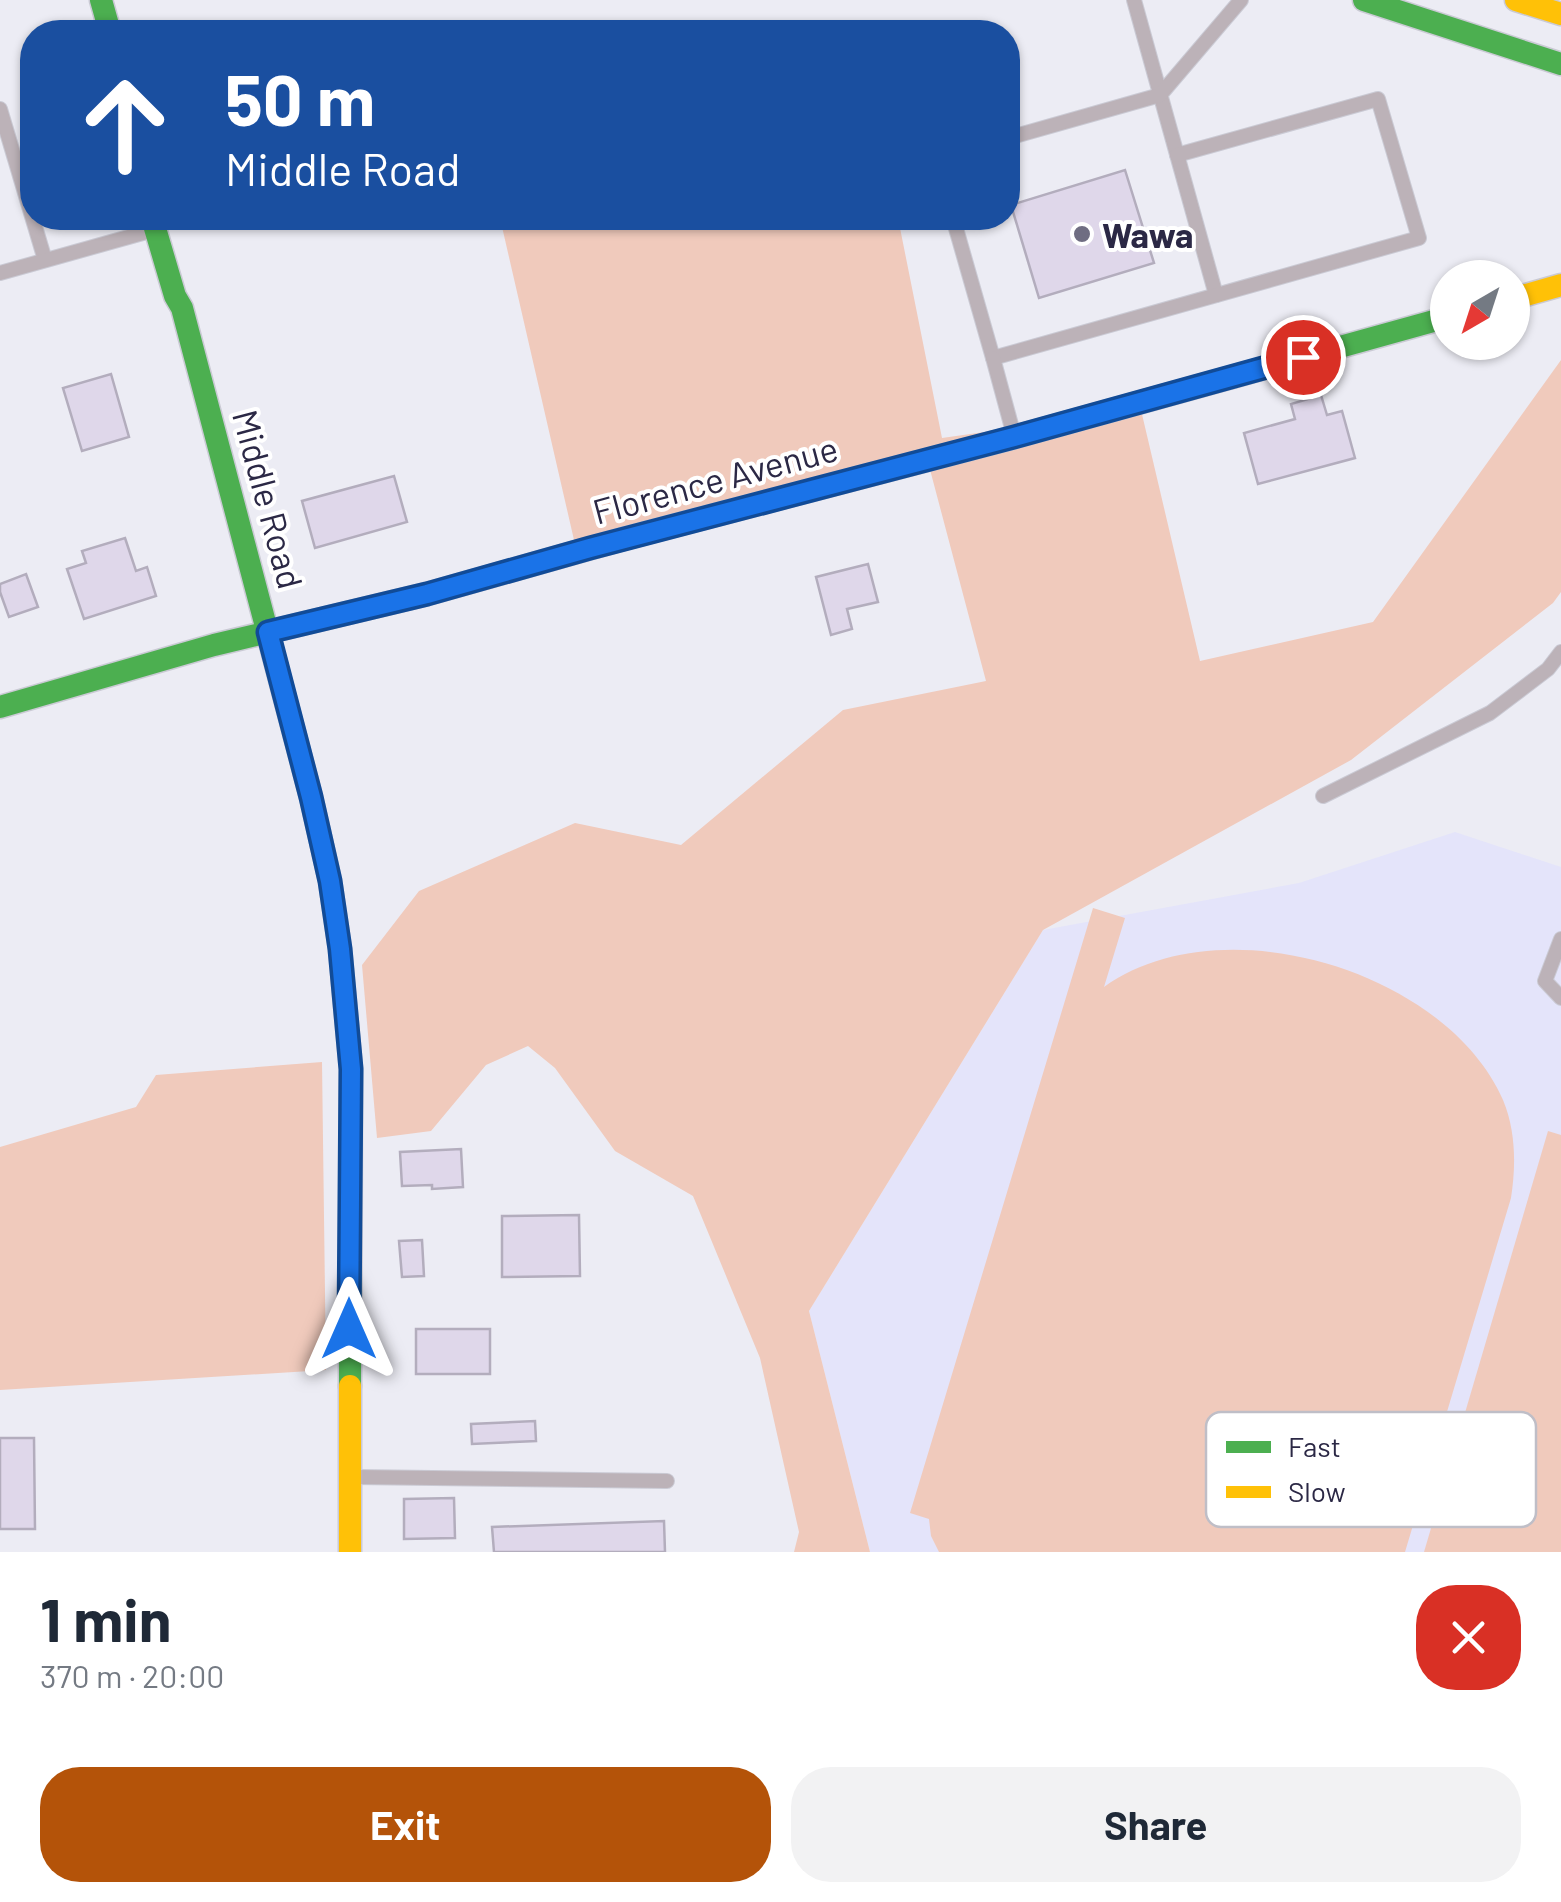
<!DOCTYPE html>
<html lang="en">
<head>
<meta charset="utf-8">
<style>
	body { margin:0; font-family:Barlow,sans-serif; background:#f2f2f3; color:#1f2937; height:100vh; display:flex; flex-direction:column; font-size:38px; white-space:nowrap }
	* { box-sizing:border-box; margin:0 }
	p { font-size:32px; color:#747a83 }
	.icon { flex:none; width:55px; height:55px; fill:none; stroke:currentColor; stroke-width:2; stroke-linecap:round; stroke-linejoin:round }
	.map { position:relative; height:1552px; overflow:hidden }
	.sheet { display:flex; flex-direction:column; background:#fff; flex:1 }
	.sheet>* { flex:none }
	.banner { position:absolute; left:20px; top:20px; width:1000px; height:210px; border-radius:40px; box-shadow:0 2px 8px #0004; background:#1a4fa0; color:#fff; overflow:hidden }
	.needle { width:65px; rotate:219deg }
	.controls { position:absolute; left:1430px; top:260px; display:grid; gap:20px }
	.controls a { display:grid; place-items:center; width:100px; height:100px; border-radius:50%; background:#fff; box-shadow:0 2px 8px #0004; font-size:50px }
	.pin { position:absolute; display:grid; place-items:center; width:85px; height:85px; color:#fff; margin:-42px; border:5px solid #fff; border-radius:50%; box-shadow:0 2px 10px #0007 }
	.me { position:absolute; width:110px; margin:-55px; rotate:0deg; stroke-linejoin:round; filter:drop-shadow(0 0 8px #0008) }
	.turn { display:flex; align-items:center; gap:35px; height:210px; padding:0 40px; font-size:45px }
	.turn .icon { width:130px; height:130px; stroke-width:2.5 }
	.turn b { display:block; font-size:70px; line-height:85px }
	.round { display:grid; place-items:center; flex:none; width:105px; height:105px; border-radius:40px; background:#f2f2f3 }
	.headline { display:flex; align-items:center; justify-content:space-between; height:170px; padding:0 40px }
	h1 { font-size:60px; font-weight:700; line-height:75px }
	.button { display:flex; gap:20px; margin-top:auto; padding:20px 40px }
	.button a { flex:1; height:115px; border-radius:40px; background:#b45309; color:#fff; font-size:40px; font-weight:700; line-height:115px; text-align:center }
	.button a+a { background:#f2f2f3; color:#1f2937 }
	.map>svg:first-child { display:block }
	.built { fill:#e4e4fa }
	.green { fill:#f0cabc }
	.building { fill:#dfd7ea; stroke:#b3adbd; stroke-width:2.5 }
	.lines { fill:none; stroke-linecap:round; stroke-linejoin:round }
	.lane-casing { stroke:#cacad4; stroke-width:16 }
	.fast-casing { stroke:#cacad4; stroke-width:25 }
	.slow-casing { stroke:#cacad4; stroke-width:25 }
	.lane { stroke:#bcb2b8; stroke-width:14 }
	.fast { stroke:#4caf50; stroke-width:22 }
	.slow { stroke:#ffc107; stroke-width:22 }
	.route-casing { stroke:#114b97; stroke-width:25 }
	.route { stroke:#1a73e8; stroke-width:18 }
	.poi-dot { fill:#6f6d82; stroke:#fff; stroke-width:4 }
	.labels { text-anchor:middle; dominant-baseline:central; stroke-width:8; stroke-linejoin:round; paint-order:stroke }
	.poi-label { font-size:35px; font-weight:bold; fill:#2b2845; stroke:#fff; text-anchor:start }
	.street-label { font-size:35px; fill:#2b2845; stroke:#fff }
	.key { fill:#fff; stroke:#bfbec7; stroke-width:2.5 }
	.key-label { font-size:28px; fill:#2b2845 }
</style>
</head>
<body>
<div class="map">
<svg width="1561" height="1552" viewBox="0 0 1561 1552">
	<rect width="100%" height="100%" fill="#ececf4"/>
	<polygon class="built" points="1455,832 1561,867 1561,1552 870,1552 809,1311 1043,930 1299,883"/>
	<g class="green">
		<polygon points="500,218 898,218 942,438 1141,410 1200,661 1373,622 1561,360 1561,592 1553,603 1351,760 1043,930 809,1311 870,1552 794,1552 799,1532 760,1358 693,1196 615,1151 555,1068 528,1046 486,1065 431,1131 377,1138 362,965 419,891 575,823 681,845 843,710 986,681 928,462 577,553"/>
		<path d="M 1093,908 L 1125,918 L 1104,987 C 1221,903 1446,970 1503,1100 C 1516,1131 1516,1166 1511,1198 L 1405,1552 L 939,1552 L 931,1536 L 929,1519 L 910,1513 Z"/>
		<polygon points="322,1062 326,1370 0,1390 0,1147 136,1107 156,1075"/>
		<polygon points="1548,1131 1561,1135 1561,1552 1424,1552"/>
	</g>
	<g class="building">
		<polygon points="1125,170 1154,263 1039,298 1011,205"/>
		<polygon points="111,374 129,437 82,451 63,388"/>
		<polygon points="1321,395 1327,415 1342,411 1355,458 1258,484 1244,433 1295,419 1291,404"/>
		<polygon points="394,476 407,522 315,548 302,501"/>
		<polygon points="125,538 136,571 147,567 156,596 84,619 67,569 86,563 82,551"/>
		<polygon points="868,564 878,602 847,609 852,629 831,635 816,577"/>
		<polygon points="26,574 38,607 9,617 0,592 0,584"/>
		<polygon points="461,1149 463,1187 432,1189 432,1185 402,1186 400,1152"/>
		<polygon points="579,1215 580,1276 502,1277 502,1216"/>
		<polygon points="422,1240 424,1276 402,1277 399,1241"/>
		<rect x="416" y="1329" width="74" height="45"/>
		<polygon points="535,1421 536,1441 472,1444 471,1424"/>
		<polygon points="0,1438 34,1438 35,1529 0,1529"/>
		<polygon points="454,1498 455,1538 404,1539 404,1499"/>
		<polygon points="664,1521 665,1552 494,1552 492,1527"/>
	</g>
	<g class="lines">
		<defs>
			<g id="lane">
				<polyline points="1134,0 1216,295"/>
				<polyline points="0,109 45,260"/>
				<polyline points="1008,138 1160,95 1241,0"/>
				<polyline points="953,218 993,358 1419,238 1378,99 1177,155"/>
				<polyline points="0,273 150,231"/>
				<polyline points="993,358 1013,432"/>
				<polyline points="1323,796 1490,713 1548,669 1561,652"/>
				<polyline points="1561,939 1545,981 1561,998"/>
				<polyline points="355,1477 667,1481"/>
			</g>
			<g id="fast">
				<polyline points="101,0 110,32"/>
				<polyline points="1364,0 1561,64"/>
				<polyline points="152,218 175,296 182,308 311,797 330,881 340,949 351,1069 350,1386"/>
				<polyline points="1232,377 1448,317"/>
				<polyline points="0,707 214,645 427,594 623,539"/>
			</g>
			<g id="slow">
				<polyline points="1516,0 1561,14"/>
				<polyline points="1512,299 1561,285"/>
				<polyline points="623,539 1015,437 1232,377"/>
				<polyline points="350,1552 350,1386"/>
			</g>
		</defs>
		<use href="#lane" class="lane-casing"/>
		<use href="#fast" class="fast-casing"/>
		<use href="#slow" class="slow-casing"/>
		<use href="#lane" class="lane"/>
		<use href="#fast" class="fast"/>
		<use href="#slow" class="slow"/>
	</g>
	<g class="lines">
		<defs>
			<polyline id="route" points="349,1329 351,1069 340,949 330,881 311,797 268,632 427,594 590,548 1014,437 1303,357"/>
		</defs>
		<use href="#route" class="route-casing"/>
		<use href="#route" class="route"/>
	</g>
	<circle class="poi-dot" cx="1082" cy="234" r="10"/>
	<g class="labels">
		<g class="poi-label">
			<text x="1102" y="234">Wawa</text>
		</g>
		<g class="street-label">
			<text transform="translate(715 479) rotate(-15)">Florence Avenue</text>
			<text transform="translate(269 499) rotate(75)">Middle Road</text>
		</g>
	</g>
	<rect x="1206" y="1412" width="330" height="115" rx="15" class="key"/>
	<rect x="1226" y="1441" width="45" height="12" fill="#4caf50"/>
	<rect x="1226" y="1486" width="45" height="12" fill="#ffc107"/>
	<g class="key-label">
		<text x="1288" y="1457">Fast</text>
		<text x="1288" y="1502">Slow</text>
	</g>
</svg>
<div class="controls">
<a><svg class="needle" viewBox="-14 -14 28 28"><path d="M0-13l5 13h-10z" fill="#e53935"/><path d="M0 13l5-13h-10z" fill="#747a83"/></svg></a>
</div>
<div class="pin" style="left:1303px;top:357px;background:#d93025"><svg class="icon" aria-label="arrive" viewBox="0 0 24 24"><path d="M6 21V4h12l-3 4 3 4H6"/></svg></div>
<svg class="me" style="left:349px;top:1329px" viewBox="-20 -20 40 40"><path d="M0-17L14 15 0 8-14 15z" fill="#1a73e8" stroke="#fff" stroke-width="4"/></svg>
<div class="banner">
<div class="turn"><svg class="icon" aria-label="ahead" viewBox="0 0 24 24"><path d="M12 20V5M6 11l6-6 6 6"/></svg><div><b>50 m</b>Middle Road</div></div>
</div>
</div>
<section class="sheet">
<div class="headline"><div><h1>1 min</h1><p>370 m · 20:00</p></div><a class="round" style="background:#d93025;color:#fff"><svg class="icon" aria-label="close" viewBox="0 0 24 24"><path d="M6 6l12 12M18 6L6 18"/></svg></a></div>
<div class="button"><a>Exit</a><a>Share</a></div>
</section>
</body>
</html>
